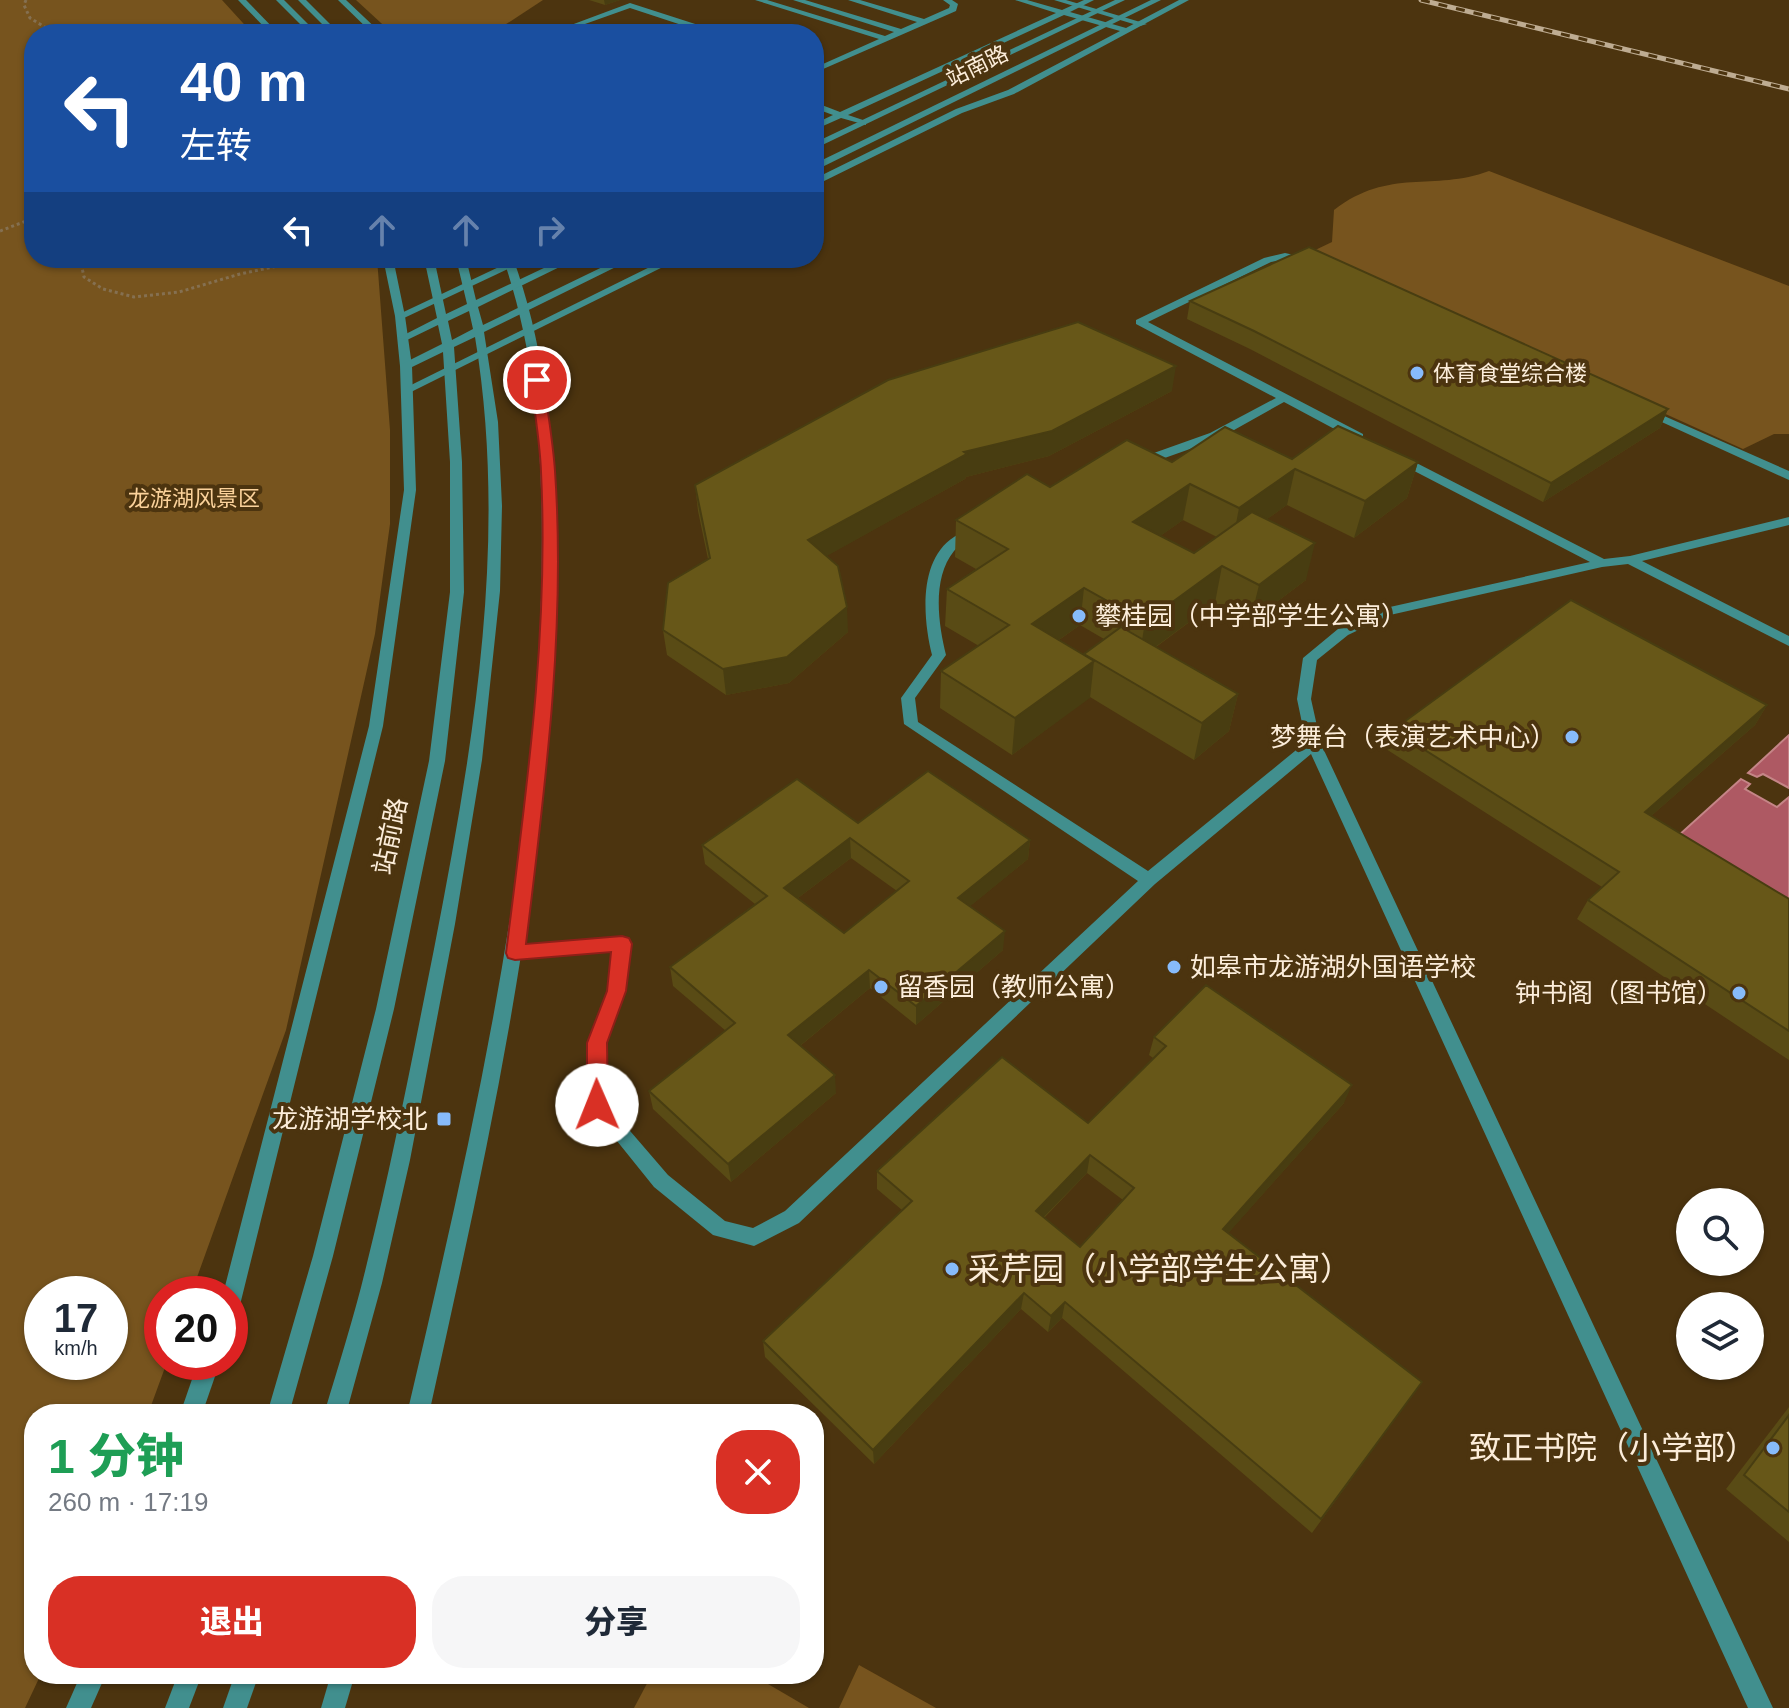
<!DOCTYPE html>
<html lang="zh">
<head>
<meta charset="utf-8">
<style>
	body { margin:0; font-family:Helvetica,"Noto Sans SC",sans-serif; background:#f6f6f7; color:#1f2937; height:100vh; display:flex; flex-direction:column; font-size:30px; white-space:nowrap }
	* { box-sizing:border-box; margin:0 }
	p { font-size:26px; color:#747a83 }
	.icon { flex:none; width:44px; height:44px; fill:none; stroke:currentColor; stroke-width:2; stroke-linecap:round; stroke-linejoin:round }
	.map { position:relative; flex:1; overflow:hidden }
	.panel { position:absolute; left:24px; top:1404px; width:800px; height:280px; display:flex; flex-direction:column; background:#fff; border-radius:32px; box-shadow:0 2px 6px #0004 }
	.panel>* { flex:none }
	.top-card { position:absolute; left:24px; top:24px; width:800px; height:244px; border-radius:32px; box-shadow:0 2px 6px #0004; background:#1a4fa0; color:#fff; overflow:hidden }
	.tools { position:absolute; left:1676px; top:1188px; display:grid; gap:16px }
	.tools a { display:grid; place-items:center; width:88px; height:88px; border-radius:50%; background:#fff; box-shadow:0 2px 6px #0004; font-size:40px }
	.speed { position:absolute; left:24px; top:1276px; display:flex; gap:16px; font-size:40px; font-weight:700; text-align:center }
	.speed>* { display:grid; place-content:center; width:104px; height:104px; border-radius:50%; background:#fff; box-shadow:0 2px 6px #0004; line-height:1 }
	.speed small { font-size:20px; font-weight:400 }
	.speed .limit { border:12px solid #d22; background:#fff; color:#111 }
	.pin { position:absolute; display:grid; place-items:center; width:68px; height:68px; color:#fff; margin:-34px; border:4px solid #fff; border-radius:50%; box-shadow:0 2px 8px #0007 }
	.me { position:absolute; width:88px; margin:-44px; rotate:359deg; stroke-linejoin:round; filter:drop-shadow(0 0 6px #0008) }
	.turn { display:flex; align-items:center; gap:28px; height:168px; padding:0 24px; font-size:36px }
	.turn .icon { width:104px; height:104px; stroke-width:2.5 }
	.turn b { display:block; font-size:56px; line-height:68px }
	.lanes { display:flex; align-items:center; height:76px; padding:0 24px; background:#0003; justify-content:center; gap:40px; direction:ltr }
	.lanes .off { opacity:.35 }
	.round { display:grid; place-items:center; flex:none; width:84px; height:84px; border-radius:32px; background:#f6f6f7 }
	.summary { display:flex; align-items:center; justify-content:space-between; height:136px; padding:0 24px }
	h1 { font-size:48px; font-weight:800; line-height:60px; color:#1e9e55 }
	.action { display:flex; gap:16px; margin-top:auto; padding:16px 24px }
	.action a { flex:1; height:92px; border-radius:32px; background:#d93025; color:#fff; font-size:32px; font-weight:800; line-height:92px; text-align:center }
	.action a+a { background:#f6f6f7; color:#1f2937 }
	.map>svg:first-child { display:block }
	.green { fill:#77541e; fill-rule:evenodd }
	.water { fill:#ae5963; stroke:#c58587; stroke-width:2 }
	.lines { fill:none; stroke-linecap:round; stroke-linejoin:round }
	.path { stroke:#857051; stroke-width:3; stroke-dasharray:3 3; stroke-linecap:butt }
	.service { fill:#418f8e; fill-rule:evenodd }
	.minor { fill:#418f8e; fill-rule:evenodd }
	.tertiary { fill:#418f8e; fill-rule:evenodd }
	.rail-casing { stroke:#beac92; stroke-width:5 }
	.rail { stroke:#4c340f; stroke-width:3; stroke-dasharray:9; stroke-linecap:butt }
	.wall { fill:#594b15; fill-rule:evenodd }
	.shaded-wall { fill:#483d11 }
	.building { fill:#675718; stroke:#483d11; stroke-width:2; fill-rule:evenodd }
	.route { fill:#d93025; stroke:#8d1f18; stroke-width:2 }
	.poi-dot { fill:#87bbfb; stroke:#4c340f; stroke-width:3 }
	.labels { text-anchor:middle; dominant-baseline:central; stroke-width:8; stroke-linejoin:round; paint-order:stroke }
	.far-street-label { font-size:22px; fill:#fcedda; stroke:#4c340f }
	.far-poi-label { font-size:22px; fill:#fcedda; stroke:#4c340f; text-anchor:start }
	.far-park-label { font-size:22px; fill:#fbd29b; stroke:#4c340f }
	.poi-label { font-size:26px; fill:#fcedda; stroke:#4c340f; text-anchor:start }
	.street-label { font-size:26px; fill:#fcedda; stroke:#4c340f }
	.near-poi-label { font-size:32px; fill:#fcedda; stroke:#4c340f; text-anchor:start }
</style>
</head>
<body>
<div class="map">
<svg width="1789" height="1708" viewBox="0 0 1789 1708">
	<rect width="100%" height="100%" fill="#4c340f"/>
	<g class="green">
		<path d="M 0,0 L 222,0 L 253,34 L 34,34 L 34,258 L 377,258 L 390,430 L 390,524 L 375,634 L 286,1030 L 191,1294 L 162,1294 L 162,1362 L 167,1362 L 148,1414 L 34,1414 L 34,1674 L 41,1674 L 25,1708 L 0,1708 ZM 110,1294 L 110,1362 L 42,1362 L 42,1294 Z"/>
		<polygon points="356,0 543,0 491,34 393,34"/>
		<path d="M 1489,171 L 1789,286 L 1789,434 L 1774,434 L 1743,449 L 1309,253 L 1332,242 L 1334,210 C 1390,167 1433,192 1489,171 Z"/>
		<polygon points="859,1665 936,1708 839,1708"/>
		<polygon points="652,1674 751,1674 809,1708 634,1708"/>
	</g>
	<g class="water">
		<polygon points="1789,735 1789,788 1763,774 1757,777 1748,773"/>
		<polygon points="1741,779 1750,784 1745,789 1777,807 1789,797 1789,919 1668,845"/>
	</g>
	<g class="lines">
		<g class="path">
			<polyline points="26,0 24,5 30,18 56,34"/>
			<polyline points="0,231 34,218"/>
			<polyline points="80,258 84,277 103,289 134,297 179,292 240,274 315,258"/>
		</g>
		<g class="service">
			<polygon points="755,0 767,0 885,36 894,32 793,0 805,0 901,29 917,22 848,0 860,0 924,19 949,8 950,5 943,0 952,0 958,4 956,11 814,73 814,68 879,39"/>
			<polygon points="1015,0 1027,0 1062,10 1084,0 1094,0 1070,12 1126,28 1179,0 1189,0 1014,94 962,113 814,186 814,179 956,109 1008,90 1120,31 1064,15 848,115 866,121 866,125 841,118 814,130 814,124 833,115 814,108 814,102 840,112 1056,13"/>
			<path d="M 630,3 L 720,32 L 721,34 L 709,34 L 630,8 L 585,24 L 611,34 C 599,34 590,27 579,27 C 569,27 558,34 547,34 Z"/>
			<path d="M 1285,253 L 1312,259 C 1304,264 1284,259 1271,262 L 1148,322 L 1363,434 L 1363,440 L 1355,440 L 1284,402 L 1218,439 L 1145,465 L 1137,465 L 1137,459 L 1210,433 L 1276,398 L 1136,324 L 1136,320 L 1264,258 Z"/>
			<polygon points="518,258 531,258 404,318 395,316"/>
			<polygon points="668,258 681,258 411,392 401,390"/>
			<polygon points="1646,408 1789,471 1789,480 1642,413 1640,411"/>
			<path d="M 1397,453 L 1604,559 L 1630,556 L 1789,517 L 1789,525 L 1642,561 L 1789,636 L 1789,646 L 1628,564 L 1602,567 L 1390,615 L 1348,635 L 1317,660 L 1311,699 L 1321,744 L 1773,1708 L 1748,1708 L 1311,754 L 1155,884 L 799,1223 L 754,1246 L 713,1235 L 654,1187 L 588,1105 L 588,1043 L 607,991 L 613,951 L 515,960 L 509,958 L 507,953 L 509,948 L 515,946 L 622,937 L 628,939 L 630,944 L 625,991 L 606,1043 L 606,1103 L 668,1175 L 725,1221 L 753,1228 L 785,1211 L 1138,881 L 904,724 L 901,698 L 932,655 C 923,619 918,560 954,537 C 962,532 969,528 978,529 L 979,532 C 972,539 961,542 954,551 C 932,578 938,623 946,655 L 915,698 L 918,722 L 1148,871 L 1306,742 L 1297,699 L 1303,658 L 1338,629 L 1381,609 L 1590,562 L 1393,460 L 1393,454 Z"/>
		</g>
		<g class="minor">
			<polygon points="238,0 246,0 279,34 271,34"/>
			<polygon points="338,0 346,0 382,34 373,34"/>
			<polygon points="1054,0 1066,0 1147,24 1140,26"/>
			<polygon points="383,258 393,258 405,316 412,366 416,490 383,726 240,1305 237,1312 230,1315 230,1294 223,1294 369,726 404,490 400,366 395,316"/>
			<path d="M 503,258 L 513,258 C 553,369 557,487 554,604 C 549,878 488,1147 429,1414 L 407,1414 C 470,1145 533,875 541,598 C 544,483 541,368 503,258 Z"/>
			<polygon points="198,1362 220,1362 202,1414 180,1414"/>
			<polygon points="81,1674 106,1674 91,1708 66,1708"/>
			<polygon points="331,1674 355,1674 345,1708 321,1708"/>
		</g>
		<g class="tertiary">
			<polygon points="276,0 284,0 318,34 310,34"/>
			<polygon points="298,0 306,0 340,34 332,34"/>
			<polygon points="1115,0 1125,0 814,149 814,143"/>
			<polygon points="1151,0 1161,0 814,171 814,164"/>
			<path d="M 424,258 L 434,258 L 446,314 L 467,304 L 456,258 L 466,258 L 476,300 L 565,258 L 578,258 L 478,307 L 483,325 L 621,258 L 634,258 L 484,332 L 498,422 L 502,506 L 500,591 L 482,760 L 455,924 L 410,1160 L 382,1283 L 346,1414 L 324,1414 C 339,1364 355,1314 367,1263 C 393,1159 413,1054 434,949 C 473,748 509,541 475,337 L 454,347 L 462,462 L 464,592 L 445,761 L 394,1009 L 333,1256 L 289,1414 L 267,1414 L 313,1256 L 376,1009 L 429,761 L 450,592 L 450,462 L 443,352 L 410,368 L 402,368 L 402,364 L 442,344 L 438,325 L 407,340 L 398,338 L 437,318 ZM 469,311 L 473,329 L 452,340 L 448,321 Z"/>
			<polygon points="178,1674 202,1674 189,1708 165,1708"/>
			<polygon points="235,1674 259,1674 247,1708 223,1708"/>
		</g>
		<defs>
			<polyline id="rail" points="1421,0 1789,89"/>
		</defs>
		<use href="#rail" class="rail-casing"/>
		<use href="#rail" class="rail"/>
	</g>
	<g class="wall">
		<polygon points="589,0 620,0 605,5"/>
		<polygon points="1190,301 1668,409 1660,428 1543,502 1250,349 1187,319"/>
		<polygon points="1172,391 1049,456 966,477 965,479 826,556 848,632 789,683 726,695 667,655 663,630 708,559 698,511 695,485"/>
		<path d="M 1292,459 L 1418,462 L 1407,498 L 1354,538 L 1287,505 L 1267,519 L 1306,580 L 1250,622 L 1215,603 L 1156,647 L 1238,694 L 1229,731 L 1194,760 L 1090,697 L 1012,755 L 940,708 L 941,671 L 979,646 L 945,626 L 947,589 L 976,569 L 955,557 L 956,520 L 1050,487 L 1172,462 ZM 1183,520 L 1217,537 L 1194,553 L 1160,536 ZM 1080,625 L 1104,639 L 1084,655 L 1059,640 Z"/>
		<polygon points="1767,705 1755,725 1651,816 1789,899 1789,1060 1577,919 1588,900 1602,887 1386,749 1393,730"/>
		<path d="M 858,823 L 1030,840 L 1028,859 L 970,906 L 1003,950 L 916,1025 L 870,988 L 800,1046 L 836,1093 L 731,1182 L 653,1109 L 649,1091 L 726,1031 L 673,986 L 670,967 L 755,904 L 705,864 L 702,845 ZM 851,858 L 897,891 L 844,933 L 798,898 Z"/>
		<path d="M 1154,1037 L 1344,1103 L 1228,1233 L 1422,1382 L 1312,1533 L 1062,1318 L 1048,1332 L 1021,1309 L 874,1464 L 765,1357 L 763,1341 L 902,1210 L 877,1189 L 877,1171 L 1088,1123 L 1153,1058 L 1149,1055 ZM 1087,1173 L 1123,1200 L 1080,1247 L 1044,1218 Z"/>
		<polygon points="1789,1407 1789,1542 1726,1489"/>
	</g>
	<g class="shaded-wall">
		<polygon points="604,0 620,0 605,5"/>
		<polygon points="1176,366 1172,391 1049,456 966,477 965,479 809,566 808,540 964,452"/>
		<polygon points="1668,409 1660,428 1543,502 1551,483"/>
		<polygon points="1418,462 1407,498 1354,538 1365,501"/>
		<polygon points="1295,469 1287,505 1232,544 1239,508"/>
		<polygon points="1190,484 1183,520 1128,559 1133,522"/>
		<polygon points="1315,543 1306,580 1250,622 1259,585"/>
		<polygon points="1222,566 1215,603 1139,659 1145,622"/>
		<polygon points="1084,588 1080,625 1029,661 1032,624"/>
		<polygon points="847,607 848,632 789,683 726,695 723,669"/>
		<polygon points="1094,661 1090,698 1012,755 1015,718"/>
		<polygon points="1238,694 1229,731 1194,760 1202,723"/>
		<polygon points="1767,705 1755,725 1634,831 1645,812"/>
		<polygon points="850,838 851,858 786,907 784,888"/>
		<polygon points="1030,840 1028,859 957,917 958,898"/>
		<polygon points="1005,931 1003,950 916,1025 916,1006"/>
		<polygon points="869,970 870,988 790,1054 788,1035"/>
		<polygon points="835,1075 836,1093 731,1182 728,1164"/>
		<polygon points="1352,1085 1344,1103 1217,1246 1223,1229"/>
		<polygon points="1090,1155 1087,1173 1033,1228 1036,1211"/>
		<polygon points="1024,1293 1021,1309 874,1464 873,1450"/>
		<polygon points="1065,1302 1062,1318 1048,1332 1051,1316"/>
	</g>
	<g class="building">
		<polygon points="1309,247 1668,409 1551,483 1254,331 1190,301"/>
		<polygon points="1078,322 1176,366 1052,431 964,452 967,454 808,540 838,566 847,607 787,657 723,669 663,630 668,583 710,558 695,485 888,380"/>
		<polygon points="1338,426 1418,462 1365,501 1295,469 1239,508 1190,484 1133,522 1194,553 1252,512 1315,543 1259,585 1222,566 1145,622 1084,588 1032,624 1094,661 1015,718 941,671 1009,625 947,589 1008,549 956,520 1027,474 1050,487 1127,440 1172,462 1225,427 1292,459"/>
		<polygon points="1571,600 1767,705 1645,812 1789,899 1789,1031 1588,900 1619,872 1393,730"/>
		<polygon points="1121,627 1238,694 1202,723 1084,654"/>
		<path d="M 928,771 L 1030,840 L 958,898 L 1005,931 L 916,1006 L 869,970 L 788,1035 L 835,1075 L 728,1164 L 649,1091 L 735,1023 L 670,967 L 767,896 L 702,845 L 797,779 L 858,823 ZM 850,838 L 909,881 L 844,933 L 784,888 Z"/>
		<path d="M 1206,985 L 1352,1085 L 1223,1229 L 1422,1382 L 1321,1519 L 1065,1302 L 1051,1316 L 1024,1293 L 873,1450 L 763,1341 L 912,1201 L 877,1171 L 1002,1057 L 1088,1123 L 1166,1046 L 1154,1037 ZM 1090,1155 L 1134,1188 L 1080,1247 L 1036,1211 Z"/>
		<polygon points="1789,1415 1789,1512 1744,1475"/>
	</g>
	<path class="route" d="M 537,377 L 544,380 C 547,410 553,441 555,471 C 566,629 545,788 526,944 L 622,936 L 629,938 L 632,944 L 626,991 L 607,1043 L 608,1105 L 605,1111 L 597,1114 L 590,1111 L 587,1105 L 587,1043 L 607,991 L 611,952 L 515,960 L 508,958 L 506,953 C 526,793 549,633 541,472 C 540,441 534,411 531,380 Z"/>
	<g class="poi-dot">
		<circle cx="1417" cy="373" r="8"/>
		<circle cx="1079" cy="616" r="8"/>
		<circle cx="1572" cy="737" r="8"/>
		<circle cx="1174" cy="967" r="8"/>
		<circle cx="881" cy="987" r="8"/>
		<circle cx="1739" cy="993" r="8"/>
		<rect x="436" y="1111" width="16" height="16" rx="4"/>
		<circle cx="952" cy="1269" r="8"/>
		<circle cx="1773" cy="1448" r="8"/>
	</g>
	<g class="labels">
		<g class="far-street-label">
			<text transform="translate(977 66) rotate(-26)">站南路</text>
		</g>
		<g class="far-poi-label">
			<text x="1433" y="373">体育食堂综合楼</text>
		</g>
		<g class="far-park-label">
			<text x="194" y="498">龙游湖风景区</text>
		</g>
		<g class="poi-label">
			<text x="1095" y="616">攀桂园（中学部学生公寓）</text>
			<text x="1556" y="737" text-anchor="end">梦舞台（表演艺术中心）</text>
			<text x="1190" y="967">如皋市龙游湖外国语学校</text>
			<text x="897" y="987">留香园（教师公寓）</text>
			<text x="1723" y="993" text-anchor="end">钟书阁（图书馆）</text>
			<text x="428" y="1119" text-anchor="end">龙游湖学校北</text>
		</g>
		<g class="street-label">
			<text transform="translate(390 836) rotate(-78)">站前路</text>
		</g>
		<g class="near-poi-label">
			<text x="968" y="1269">采芹园（小学部学生公寓）</text>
			<text x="1757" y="1448" text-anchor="end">致正书院（小学部）</text>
		</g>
	</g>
</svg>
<div class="tools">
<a><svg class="icon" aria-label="search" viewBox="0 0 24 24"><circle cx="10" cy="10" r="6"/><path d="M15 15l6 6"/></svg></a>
<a><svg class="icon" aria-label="layers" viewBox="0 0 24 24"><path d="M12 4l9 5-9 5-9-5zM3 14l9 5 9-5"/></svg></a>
</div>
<div class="speed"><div>17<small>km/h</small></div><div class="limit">20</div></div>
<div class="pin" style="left:537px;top:380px;background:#d93025"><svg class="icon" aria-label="arrive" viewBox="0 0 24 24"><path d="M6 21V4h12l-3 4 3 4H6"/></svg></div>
<svg class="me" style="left:597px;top:1105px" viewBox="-20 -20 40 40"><circle r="19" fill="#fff"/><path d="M0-13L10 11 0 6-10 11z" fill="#d93025"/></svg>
<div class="top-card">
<div class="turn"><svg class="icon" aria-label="left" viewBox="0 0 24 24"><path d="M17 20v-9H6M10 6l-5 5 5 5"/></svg><div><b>40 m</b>左转</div></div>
<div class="lanes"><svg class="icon" aria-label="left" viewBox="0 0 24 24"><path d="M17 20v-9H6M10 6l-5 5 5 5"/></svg><svg class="icon off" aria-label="ahead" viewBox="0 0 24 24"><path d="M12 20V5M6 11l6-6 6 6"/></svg><svg class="icon off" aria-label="ahead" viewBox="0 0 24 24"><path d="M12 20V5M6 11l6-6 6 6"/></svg><svg class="icon off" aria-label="right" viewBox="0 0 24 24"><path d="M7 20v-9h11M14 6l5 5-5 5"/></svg></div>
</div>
<section class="panel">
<div class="summary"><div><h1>1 分钟</h1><p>260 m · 17:19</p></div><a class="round" style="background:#d93025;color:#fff"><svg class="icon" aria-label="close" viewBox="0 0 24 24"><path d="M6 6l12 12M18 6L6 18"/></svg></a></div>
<div class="action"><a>退出</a><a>分享</a></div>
</section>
</div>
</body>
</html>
